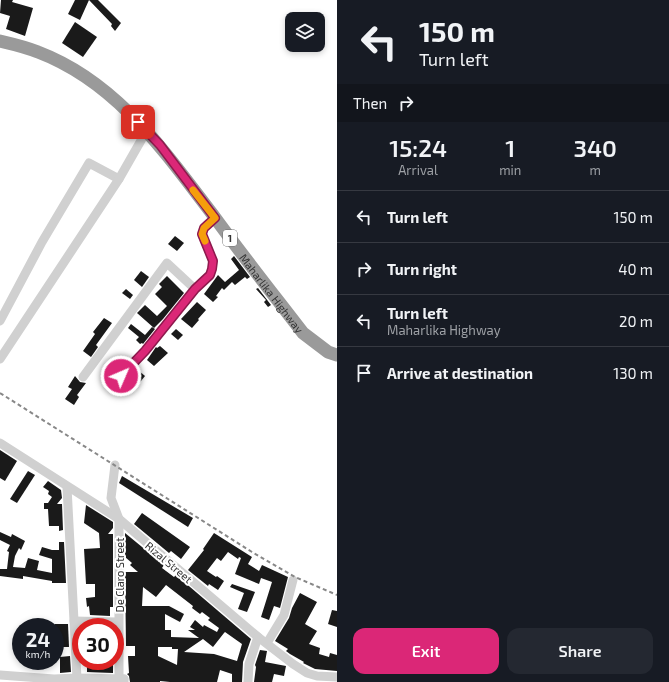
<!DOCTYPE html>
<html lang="en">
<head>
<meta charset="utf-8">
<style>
	body { margin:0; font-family:"Exo 2",sans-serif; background:#242831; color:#f1f3f6; height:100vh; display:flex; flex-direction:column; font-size:15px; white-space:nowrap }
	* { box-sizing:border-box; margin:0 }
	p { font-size:13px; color:#9ea1a6 }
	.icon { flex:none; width:22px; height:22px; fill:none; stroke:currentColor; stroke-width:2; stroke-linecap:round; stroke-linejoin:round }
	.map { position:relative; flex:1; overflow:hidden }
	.sheet { display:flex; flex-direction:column; background:#171b24; width:332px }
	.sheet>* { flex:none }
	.hud { background:#171b24; color:#f1f3f6; overflow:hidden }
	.fabs { position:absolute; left:285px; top:12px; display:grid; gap:8px }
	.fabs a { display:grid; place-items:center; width:40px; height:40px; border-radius:8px; background:#171b24; box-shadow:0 2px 6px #0003; font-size:20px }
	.speed { position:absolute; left:12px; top:618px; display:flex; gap:8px; font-size:20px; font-weight:700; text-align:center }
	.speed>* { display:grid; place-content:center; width:52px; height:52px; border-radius:50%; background:#171b24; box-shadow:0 2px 6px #0003; line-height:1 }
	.speed small { font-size:10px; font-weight:400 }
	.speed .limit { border:6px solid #d22; background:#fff; color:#111 }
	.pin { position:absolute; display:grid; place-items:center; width:34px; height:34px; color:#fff; margin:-17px; border-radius:8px; box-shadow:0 2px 6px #0006 }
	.me { position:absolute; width:44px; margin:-22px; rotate:45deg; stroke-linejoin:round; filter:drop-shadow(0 0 3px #0008) }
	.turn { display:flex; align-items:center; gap:14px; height:84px; padding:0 16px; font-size:18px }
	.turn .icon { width:52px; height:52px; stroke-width:2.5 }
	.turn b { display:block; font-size:28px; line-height:34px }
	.then { display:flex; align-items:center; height:38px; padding:0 16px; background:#0003; gap:8px; font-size:15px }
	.eta { display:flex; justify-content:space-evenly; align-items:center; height:68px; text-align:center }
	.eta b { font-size:24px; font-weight:600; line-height:28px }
	.button { display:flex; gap:8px; margin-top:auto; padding:8px 16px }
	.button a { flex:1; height:46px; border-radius:12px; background:#db2777; color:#fff; font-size:16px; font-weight:600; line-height:46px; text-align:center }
	.button a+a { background:#242831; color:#f1f3f6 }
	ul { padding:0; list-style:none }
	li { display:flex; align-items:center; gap:12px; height:52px; padding:0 16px; border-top:1px solid #363941 }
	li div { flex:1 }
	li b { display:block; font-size:15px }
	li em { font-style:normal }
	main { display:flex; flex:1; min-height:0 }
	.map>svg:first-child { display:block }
	.building { fill:#1a1a1a; fill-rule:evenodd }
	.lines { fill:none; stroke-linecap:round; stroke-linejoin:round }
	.minor { stroke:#d0d0d0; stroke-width:9 }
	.highway { stroke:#9a9a9a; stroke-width:13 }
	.rail { stroke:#888; stroke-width:2; stroke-dasharray:4 3; stroke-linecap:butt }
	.route-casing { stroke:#8e194d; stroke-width:10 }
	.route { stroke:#db2777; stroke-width:7 }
	.slow { stroke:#f59e0b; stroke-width:7 }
	.labels { text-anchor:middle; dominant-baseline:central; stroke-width:4; stroke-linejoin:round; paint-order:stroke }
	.shield { fill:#fff; stroke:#707070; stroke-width:1 }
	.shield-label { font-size:10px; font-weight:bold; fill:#333 }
	.street-label { font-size:11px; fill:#333; stroke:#fff }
</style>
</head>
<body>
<main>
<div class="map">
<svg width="337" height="682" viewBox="0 0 337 682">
	<rect width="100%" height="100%" fill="#fff"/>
	<g class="building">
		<polygon points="1,0 13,0 12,2 33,8 25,36 6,29 10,16 0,13"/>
		<polygon points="75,0 98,0 121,23 115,31 111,26 112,24 89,0 80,20 68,14"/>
		<polygon points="75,22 97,37 83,57 62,43"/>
		<polygon points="175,236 184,243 177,251 168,244"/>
		<polygon points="234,256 250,277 247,279 245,277 235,285 232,282 224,290 222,288 216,296 218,297 213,302 204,294 218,275 225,282 239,270 231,259"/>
		<polygon points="141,271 149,277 142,287 134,280"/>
		<polygon points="167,276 184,293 163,319 154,328 137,313 145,305 157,316 167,306 155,294 162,287 159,284"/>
		<polygon points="258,288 271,305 268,307 264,302 266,300 256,289"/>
		<polygon points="126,289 133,295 130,299 122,293"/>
		<polygon points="197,302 206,310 198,319 199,320 192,328 181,319"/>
		<polygon points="104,318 112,323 96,345 98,347 91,357 83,351 95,334 93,332"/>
		<polygon points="131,324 145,335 152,327 155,329 143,344 142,343 140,344 136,340 139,337 128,328"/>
		<polygon points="176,329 183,335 178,340 171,334"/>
		<polygon points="160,346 168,353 154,366 147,360 156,347 157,348"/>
		<polygon points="138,370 145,376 136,387 129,381"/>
		<polygon points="75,376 80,382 86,383 77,395 79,397 74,405 65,399 72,389 68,387"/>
		<polygon points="0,450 17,461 5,481 0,478"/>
		<polygon points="28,471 35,475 17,503 10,499"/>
		<polygon points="122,476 193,518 188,527 119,483"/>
		<polygon points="48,481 61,490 62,498 57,504 62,504 63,530 59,531 59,526 49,526 48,509 44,509 44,503 48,503 52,497 48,494 49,491 43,487"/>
		<polygon points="86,505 113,522 113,528 108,534 113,534 113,607 110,607 110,616 90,615 89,606 87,607 86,598 95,597 95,584 86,584 84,549 100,548 99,533 84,523"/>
		<polygon points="142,513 190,547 181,559 171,551 169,553 134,524"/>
		<polygon points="0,532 11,537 12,534 25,541 21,550 19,548 15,556 13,567 25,568 28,558 39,561 37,570 52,573 52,559 39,555 42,547 52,550 59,550 59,542 64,542 66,583 52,583 52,581 23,576 23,579 0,576 0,569 7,569 9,552 7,551 10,545 0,540"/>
		<path d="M 125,533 L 164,565 L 162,568 L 174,577 L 176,575 L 251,639 L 243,662 L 242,682 L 232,682 L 232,674 L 220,670 L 217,682 L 170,682 L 160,681 L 160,682 L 130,682 L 129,676 L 127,674 L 129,673 L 128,656 L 135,656 L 135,646 L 126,646 L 125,572 L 138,572 L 130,565 L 132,563 L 125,557 ZM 166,585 L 193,606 L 192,608 L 200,614 L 202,612 L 210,618 L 208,620 L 219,628 L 217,632 L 204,625 L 203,627 L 195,620 L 190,627 L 195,630 L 188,630 L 199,638 L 171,637 L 171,630 L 165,630 L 165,614 L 180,622 L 184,614 L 169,606 L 142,606 L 143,587 L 156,597 ZM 225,632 L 242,644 L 237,661 L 214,654 L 184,652 L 203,639 L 213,647 L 224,633 ZM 158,647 L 172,647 L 172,649 L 178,649 L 177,665 L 158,656 Z"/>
		<polygon points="214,533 252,557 248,564 259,571 262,565 288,577 280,608 274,606 269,620 261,617 272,582 261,578 259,584 235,574 241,558 239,557 238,559 228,552 221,561 217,558 207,571 216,577 217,576 224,581 218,590 209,584 208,586 188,570 204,550 203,549"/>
		<polygon points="232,584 255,592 247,612 238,609 244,593 230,587"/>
		<polygon points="300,593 317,602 305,624 317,631 309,644 320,648 319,654 329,657 330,653 337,655 337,671 315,669 303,663 304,662 290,654 286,651 288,649 275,641 289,618 292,608"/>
		<polygon points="332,610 337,611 337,627 328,624"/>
		<polygon points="55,624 68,624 69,647 55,647"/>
		<polygon points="260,650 267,651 265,662 286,666 284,676 274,674 272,682 254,682 256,667 255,665"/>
		<polygon points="70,656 71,672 60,673 60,657"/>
		<polygon points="91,661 113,661 113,673 87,672 87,667 92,667"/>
	</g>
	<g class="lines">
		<g class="minor">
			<polyline points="0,321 42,242 89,163 119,179"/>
			<polyline points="0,359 119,179 147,130"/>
			<polyline points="121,376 145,351 195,289 210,275 212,269 213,261 202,234 204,228 215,218"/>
			<polyline points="83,377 167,263 195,289"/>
			<polyline points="0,443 119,519 258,637 293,664 307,673 317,676 337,677"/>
			<polyline points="115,465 111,498 119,519 119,679 124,679 124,682"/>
			<polyline points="67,487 77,678"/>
			<polyline points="74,621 118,622"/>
			<polyline points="267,643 284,615 293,580"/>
			<polyline points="0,675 54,679 77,678 124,679"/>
			<polyline points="248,682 249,664 258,637"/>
		</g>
		<path class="highway" id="s1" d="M 0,41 C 13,44 26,47 38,52 C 117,82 164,151 213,215 C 242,255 273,294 303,333 L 328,352 L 337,355"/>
		<polyline class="rail" points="0,393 252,552 295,577 337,595"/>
	</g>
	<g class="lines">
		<defs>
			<polyline id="route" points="121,376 145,351 195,289 210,275 212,269 213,261 202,234 204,228 215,218 160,145 138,122"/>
		</defs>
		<use href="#route" class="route-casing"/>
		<use href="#route" class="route"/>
		<polyline class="slow" points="193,190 215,218 204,228 202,234 205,241"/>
	</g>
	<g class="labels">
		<rect class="shield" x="223" y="230" width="14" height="16" rx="3"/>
		<g class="shield-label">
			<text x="230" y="238">1</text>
		</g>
		<g class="street-label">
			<text stroke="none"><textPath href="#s1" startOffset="380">Maharlika Highway</textPath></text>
			<text transform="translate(169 562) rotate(40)">Rizal Street</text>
			<text transform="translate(119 575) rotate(-90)">De Claro Street</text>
		</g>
	</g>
</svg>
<div class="fabs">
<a><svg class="icon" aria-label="layers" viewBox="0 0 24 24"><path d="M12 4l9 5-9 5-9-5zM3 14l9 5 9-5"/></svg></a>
</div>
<div class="speed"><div>24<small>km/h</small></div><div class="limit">30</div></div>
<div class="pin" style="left:138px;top:122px;background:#d93025"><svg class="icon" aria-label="arrive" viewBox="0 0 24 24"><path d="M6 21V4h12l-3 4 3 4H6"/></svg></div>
<svg class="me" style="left:121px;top:376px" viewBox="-20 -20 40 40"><circle r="17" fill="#db2777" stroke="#fff" stroke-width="3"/><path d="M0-11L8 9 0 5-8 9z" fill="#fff"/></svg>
</div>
<section class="sheet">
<div class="hud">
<div class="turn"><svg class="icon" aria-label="left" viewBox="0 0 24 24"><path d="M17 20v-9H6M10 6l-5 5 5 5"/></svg><div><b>150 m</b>Turn left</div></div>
<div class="then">Then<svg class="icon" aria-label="right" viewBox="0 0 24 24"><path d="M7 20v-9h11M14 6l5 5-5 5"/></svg></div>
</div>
<div class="eta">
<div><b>15:24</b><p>Arrival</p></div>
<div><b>1</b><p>min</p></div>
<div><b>340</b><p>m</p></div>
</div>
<ul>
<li><svg class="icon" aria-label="left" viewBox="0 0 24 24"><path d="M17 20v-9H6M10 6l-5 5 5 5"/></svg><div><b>Turn left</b></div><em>150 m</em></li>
<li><svg class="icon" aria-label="right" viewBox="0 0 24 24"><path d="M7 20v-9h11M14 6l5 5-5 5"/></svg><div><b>Turn right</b></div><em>40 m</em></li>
<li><svg class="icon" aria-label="left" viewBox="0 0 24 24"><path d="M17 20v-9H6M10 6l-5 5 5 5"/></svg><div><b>Turn left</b><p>Maharlika Highway</p></div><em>20 m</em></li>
<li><svg class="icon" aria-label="arrive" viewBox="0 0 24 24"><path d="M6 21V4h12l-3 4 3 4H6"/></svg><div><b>Arrive at destination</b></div><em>130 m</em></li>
</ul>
<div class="button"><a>Exit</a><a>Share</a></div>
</section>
</main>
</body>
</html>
